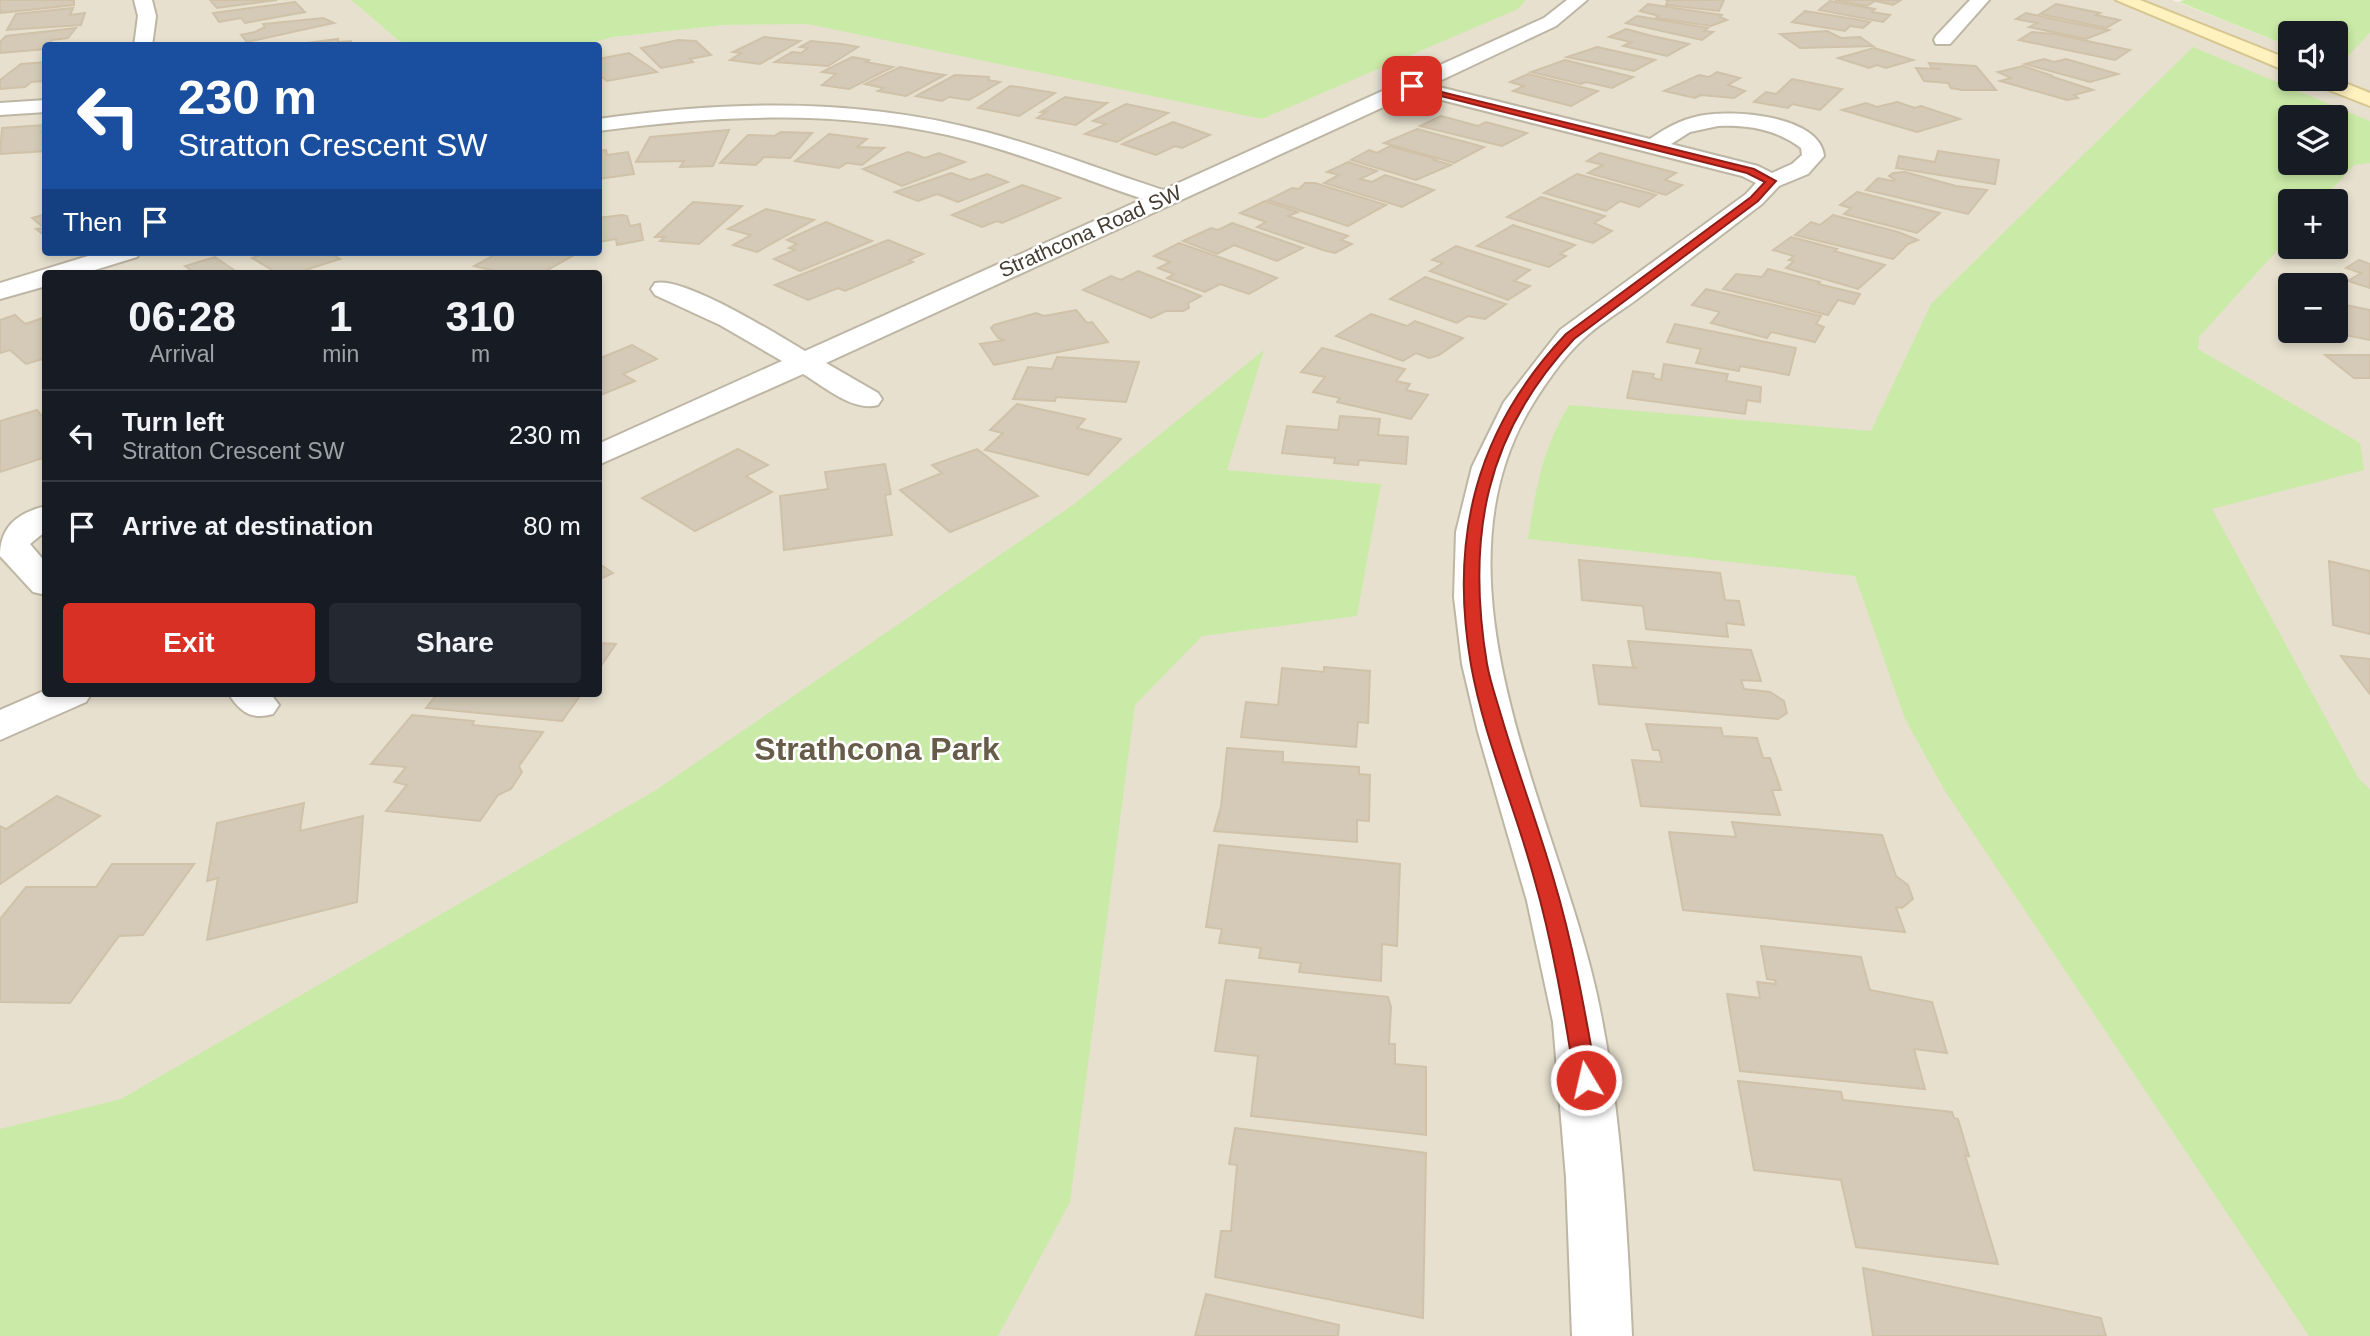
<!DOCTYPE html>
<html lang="en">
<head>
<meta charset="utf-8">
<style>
	body { margin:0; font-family:Arial,sans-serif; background:#242831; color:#f1f3f6; height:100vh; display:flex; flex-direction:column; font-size:26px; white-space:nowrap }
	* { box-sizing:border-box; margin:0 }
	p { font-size:23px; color:#9ea1a6 }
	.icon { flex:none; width:38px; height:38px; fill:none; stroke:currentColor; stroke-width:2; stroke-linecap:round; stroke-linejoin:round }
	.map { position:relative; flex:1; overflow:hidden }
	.panel { position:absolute; left:42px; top:270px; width:560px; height:427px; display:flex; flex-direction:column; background:#171b24; border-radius:7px; box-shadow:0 4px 10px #0003 }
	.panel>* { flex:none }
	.hud { position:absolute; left:42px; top:42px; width:560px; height:214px; border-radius:7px; box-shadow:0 4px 10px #0003; background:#1a4fa0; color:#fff; overflow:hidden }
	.fabs { position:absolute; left:2278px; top:21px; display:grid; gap:14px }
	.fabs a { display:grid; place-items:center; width:70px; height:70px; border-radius:7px; background:#171b24; box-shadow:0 4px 10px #0003; font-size:35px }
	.pin { position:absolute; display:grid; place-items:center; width:60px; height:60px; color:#fff; margin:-30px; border-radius:14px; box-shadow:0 4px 10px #0006 }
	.me { position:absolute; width:77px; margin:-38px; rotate:351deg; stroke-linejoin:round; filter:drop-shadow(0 0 5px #0008) }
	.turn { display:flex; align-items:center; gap:24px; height:147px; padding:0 21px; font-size:32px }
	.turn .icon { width:91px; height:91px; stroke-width:2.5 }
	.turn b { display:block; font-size:49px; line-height:60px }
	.then { display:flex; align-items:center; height:66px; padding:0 21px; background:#0003; gap:14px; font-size:26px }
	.eta { display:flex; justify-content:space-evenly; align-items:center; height:119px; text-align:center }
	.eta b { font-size:42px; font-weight:700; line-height:49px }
	.cta { display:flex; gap:14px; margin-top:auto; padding:14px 21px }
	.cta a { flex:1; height:80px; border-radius:7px; background:#d93025; color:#fff; font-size:28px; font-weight:700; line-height:80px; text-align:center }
	.cta a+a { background:#242831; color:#f1f3f6 }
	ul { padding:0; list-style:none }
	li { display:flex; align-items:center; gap:21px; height:91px; padding:0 21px; border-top:2px solid #363941 }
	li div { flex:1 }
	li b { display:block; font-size:26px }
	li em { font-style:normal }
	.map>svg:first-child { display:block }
	.residential { fill:#e7e0cf; fill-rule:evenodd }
	.green { fill:#caeaa7; fill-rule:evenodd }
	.building { fill:#d4cab7; stroke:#d0c2a9; stroke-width:2 }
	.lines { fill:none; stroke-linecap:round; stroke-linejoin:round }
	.street-casing { stroke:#beb6a4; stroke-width:4 }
	.secondary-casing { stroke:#d5c58e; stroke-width:4 }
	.street { fill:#fff; fill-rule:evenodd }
	.secondary { fill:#fff2bf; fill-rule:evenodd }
	.route { fill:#d93025; stroke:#8d1f18; stroke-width:2 }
	.labels { text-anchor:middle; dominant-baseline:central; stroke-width:5; stroke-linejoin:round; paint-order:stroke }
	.far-street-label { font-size:21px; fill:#443d32; stroke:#fff }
	.district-label { font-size:32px; font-weight:bold; fill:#675c49; stroke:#fff }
</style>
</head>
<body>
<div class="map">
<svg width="2370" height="1336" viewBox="0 0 2370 1336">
	<rect width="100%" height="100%" fill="#f2eee2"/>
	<path class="residential" d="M 0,0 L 351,0 L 404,45 L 46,46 L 46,252 L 598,252 L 598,46 L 580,45 L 613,37 L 725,25 L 1517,9 L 1526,0 L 2172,0 L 2291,47 L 2291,79 L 2336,79 L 2336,65 L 2370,33 L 2370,1336 L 0,1336 ZM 2291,117 L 2336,117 L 2336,163 L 2291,163 ZM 2291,201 L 2336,201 L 2336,247 L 2291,247 ZM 46,273 L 598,273 L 598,693 L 46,693 ZM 2291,285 L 2336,285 L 2336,331 L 2291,331 Z"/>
	<g class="green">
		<polygon points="351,0 1526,0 1518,9 1262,119 808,24 725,25 613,37 580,46 404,45"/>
		<polygon points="2184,0 2370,0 2370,33 2338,66 2336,33 2291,33 2291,47 2179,2"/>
		<path d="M 2193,47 L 2370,121 L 2370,163 L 2354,165 L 2321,201 L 2291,201 L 2291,235 L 2199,337 L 2198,349 L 2360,443 L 2364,470 L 2212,509 L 2359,779 L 2370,789 L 2370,1336 L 2309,1336 L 1945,791 L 1905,719 L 1855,576 L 1528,539 C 1536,488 1542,450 1569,405 L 1871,431 L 1931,304 ZM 2291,117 L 2336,117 L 2336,163 L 2291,163 Z"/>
		<polygon points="1264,350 1227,470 1381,484 1357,616 1202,636 1135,705 1070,1202 998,1336 0,1336 0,1129 121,1099 656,790 1073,505"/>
	</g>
	<g class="building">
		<polygon points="0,0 74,0 74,5 0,13"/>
		<polygon points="210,0 277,0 217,8"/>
		<polygon points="1665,0 1724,0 1719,11 1666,5 1668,0"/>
		<polygon points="1835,0 1901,0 1893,5 1875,1 1867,6"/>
		<polygon points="1830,1 1875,9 1872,12 1890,15 1883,22 1819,10"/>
		<polygon points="295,2 305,12 245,23 241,18 219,22 213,13"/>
		<polygon points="1648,4 1722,15 1720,17 1727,20 1711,26 1656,18 1659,16 1640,11"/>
		<polygon points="2056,4 2100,13 2096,15 2120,20 2106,28 2040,14"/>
		<polygon points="73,8 70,15 85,13 81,25 7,30 16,14"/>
		<polygon points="1805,11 1854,19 1870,22 1863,28 1850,26 1845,31 1792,22"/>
		<polygon points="2026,13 2062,21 2109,30 2086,39 2029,27 2037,23 2016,19"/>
		<polygon points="1637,16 1708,28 1704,31 1713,32 1702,40 1626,23"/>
		<polygon points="323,18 334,23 247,42 241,35 255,32 265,27 263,24"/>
		<polygon points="76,28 68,38 52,40 46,49 0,53 0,42 6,36"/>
		<polygon points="1626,29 1652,36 1689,44 1667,56 1623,46 1631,42 1609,37"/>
		<polygon points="1827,31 1841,38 1860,37 1873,46 1800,48 1780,34"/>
		<polygon points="2032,32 2054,34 2130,50 2115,60 2019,40"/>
		<polygon points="764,37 800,41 760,64 730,60 741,53 733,52"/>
		<polygon points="338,39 338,42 351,41 352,46 292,45"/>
		<polygon points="678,40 696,41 711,55 690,59 693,62 661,68 641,48"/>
		<polygon points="811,41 842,44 858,47 828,66 775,62 792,52 801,53 808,48 800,47"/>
		<polygon points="1597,47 1655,60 1634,71 1567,57"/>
		<polygon points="1874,48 1913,60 1886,68 1877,65 1869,68 1838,58"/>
		<polygon points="629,53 657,72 607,81 598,74 598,59"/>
		<polygon points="852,57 869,60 866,62 893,67 849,89 822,85 836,74 822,72"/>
		<polygon points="2044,59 2054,62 2066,59 2118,74 2090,82 2025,64"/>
		<polygon points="1565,60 1633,77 1612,88 1586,82 1581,84 1531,72"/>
		<polygon points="46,62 46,81 31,82 25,87 0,89 0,80 21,64"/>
		<polygon points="1929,63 1976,66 1996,90 1962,90 1951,88 1948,83 1924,81 1916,68 1941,69 1932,68"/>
		<polygon points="2023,66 2053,76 2050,76 2093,90 2074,95 2078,98 2067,100 2000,81 2011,78 1998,72"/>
		<polygon points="900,67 925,72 945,75 906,96 878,91 884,88 865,84"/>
		<polygon points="1717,72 1740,78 1728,85 1745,91 1734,98 1701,95 1695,98 1664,91 1699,75 1709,77"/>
		<polygon points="1528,74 1598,91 1571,106 1513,91 1524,86 1510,82"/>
		<polygon points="955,75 989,77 988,80 1000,82 969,100 949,97 942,101 916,96"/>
		<polygon points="1792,79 1842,89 1820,110 1792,104 1788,108 1754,102 1766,92 1776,94"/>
		<polygon points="1010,86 1019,87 1055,93 1019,116 978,108"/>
		<polygon points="1065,97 1103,103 1107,103 1076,125 1037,118 1046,112 1041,112"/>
		<polygon points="1897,102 1915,108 1921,106 1960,119 1917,132 1842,110 1866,103 1877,107"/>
		<polygon points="1126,104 1168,113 1117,142 1085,134 1106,124 1093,121"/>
		<polygon points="1441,116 1478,126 1486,122 1527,133 1502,146 1420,126"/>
		<polygon points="1173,122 1210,135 1182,148 1175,146 1156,155 1122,144"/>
		<polygon points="46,125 41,132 46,131 46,151 0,154 2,128"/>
		<polygon points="1417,129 1484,147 1454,163 1384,143"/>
		<polygon points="729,130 713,166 680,167 684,161 636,162 650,137"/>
		<polygon points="781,132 812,133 790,158 764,157 756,165 720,163 748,135 774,136"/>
		<polygon points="829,134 867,139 857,147 884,148 862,165 847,163 839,168 795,161"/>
		<polygon points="1390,146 1436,159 1434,160 1451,165 1416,180 1351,160 1369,150 1377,153"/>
		<polygon points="606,150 607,155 628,152 634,174 598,179 598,151"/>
		<polygon points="1938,151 1999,160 1995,184 1896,168 1899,156 1935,162"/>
		<polygon points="908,152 925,158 939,153 965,162 902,186 863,169"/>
		<polygon points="1600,153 1676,173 1665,180 1682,185 1666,195 1588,173 1603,165 1587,161"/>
		<polygon points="1348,162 1377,171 1360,179 1372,182 1385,175 1434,190 1402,207 1324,183 1339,175 1327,172"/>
		<polygon points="1905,172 1956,186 1987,190 1968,214 1866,190 1878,178 1893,181 1895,180 1889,176 1893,173"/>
		<polygon points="951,173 970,180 987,174 1008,182 958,202 937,194 918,201 895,192"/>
		<polygon points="1577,174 1656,195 1639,207 1620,201 1606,211 1544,193"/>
		<polygon points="1305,183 1315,183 1386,205 1348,226 1268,200 1292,188 1299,189"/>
		<polygon points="1022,185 1060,198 1002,223 997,221 982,227 952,215"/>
		<polygon points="1857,192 1940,213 1917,233 1844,214 1851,208 1840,205"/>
		<polygon points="1541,197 1605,216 1594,223 1612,231 1593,243 1507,217"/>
		<polygon points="1265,201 1298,212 1288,216 1348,236 1341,240 1352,244 1335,253 1323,250 1257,227 1266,222 1240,213"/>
		<polygon points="693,202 742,206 699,244 660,241 665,237 655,237"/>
		<polygon points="766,209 814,220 757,252 733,245 751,235 728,229"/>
		<polygon points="46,214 46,237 36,229 44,228 32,218"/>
		<polygon points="622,215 627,216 630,226 640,224 643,240 617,245 616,239 598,242 598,218"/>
		<polygon points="1833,215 1898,232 1918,240 1908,244 1893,259 1795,235 1811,222 1820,225"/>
		<polygon points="826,222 872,241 800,271 774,259 795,250 789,248 797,244 787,240"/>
		<polygon points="1232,223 1303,248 1277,261 1234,245 1217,254 1183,241 1211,228 1218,230"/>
		<polygon points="1513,225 1575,245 1560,254 1566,256 1549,267 1477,246"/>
		<polygon points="1791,237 1837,249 1834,251 1885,265 1858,289 1786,268 1794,261 1789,260 1794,256 1773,250"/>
		<polygon points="888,240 923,254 909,260 913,262 845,291 838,288 808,300 775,285"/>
		<polygon points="1179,243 1253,269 1277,278 1249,294 1220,284 1205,292 1167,278 1174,274 1158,268 1170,262 1154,256"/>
		<polygon points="1456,246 1530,270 1514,281 1530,286 1508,300 1430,271 1443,263 1432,260"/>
		<polygon points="328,252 340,259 296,273 277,273 252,258 268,252"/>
		<polygon points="500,252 565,252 576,254 542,273 505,273 474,266"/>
		<polygon points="215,257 234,270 223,273 195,273 185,266"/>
		<polygon points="2359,260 2370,264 2370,288 2348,281 2361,273 2346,268"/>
		<polygon points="1768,269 1820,282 1818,284 1860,294 1854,304 1838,300 1828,315 1723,289 1736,274 1762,277"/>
		<polygon points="1138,271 1184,289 1201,296 1188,303 1189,308 1183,311 1166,311 1151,318 1083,290 1111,276 1121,280"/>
		<polygon points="1425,277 1506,304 1485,319 1468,316 1457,323 1390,299"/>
		<polygon points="1706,289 1821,316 1816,324 1824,327 1815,342 1771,332 1767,338 1711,323 1720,312 1692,305"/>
		<polygon points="2336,303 2370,310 2370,340 2326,331 2336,331"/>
		<polygon points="1076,310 1087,323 1092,322 1108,342 994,365 980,344 1005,340 998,338 991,328 994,325 1036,313 1044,316"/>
		<polygon points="1371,314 1407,326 1415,321 1463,338 1439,355 1429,358 1416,353 1403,361 1336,336"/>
		<polygon points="15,315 25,324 46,317 46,358 26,364 10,350 0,353 0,320"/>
		<polygon points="1675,324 1796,348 1789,375 1740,366 1739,371 1696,363 1701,349 1667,342"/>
		<polygon points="632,345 657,359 623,374 635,381 598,396 598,359"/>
		<polygon points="1322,348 1405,369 1396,381 1410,384 1406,390 1428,395 1411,419 1337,402 1340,398 1313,392 1325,377 1301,372"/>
		<polygon points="2325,355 2370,355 2370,378 2354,378"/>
		<polygon points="1057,357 1139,362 1126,402 1056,397 1055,401 1013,399 1028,367 1052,369"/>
		<polygon points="1664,364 1728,374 1726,381 1761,387 1760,402 1747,400 1745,414 1627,398 1633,371 1654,374 1653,378 1661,380"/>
		<polygon points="1017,404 1085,419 1077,428 1121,439 1088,475 985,450 1003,433 990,430"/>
		<polygon points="37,410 46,421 46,457 0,472 0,421"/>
		<polygon points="1340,416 1380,419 1378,435 1408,437 1406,464 1359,460 1358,465 1334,463 1335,458 1282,453 1287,426 1338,430"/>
		<polygon points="738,449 768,465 746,476 772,492 695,531 642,498"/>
		<polygon points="977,449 1038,496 950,532 900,490 942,473 932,465"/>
		<polygon points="885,464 891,494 885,495 892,535 784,550 780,496 828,489 825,472"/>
		<polygon points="1579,560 1720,573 1725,600 1739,601 1744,625 1726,623 1728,637 1646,629 1643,606 1582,600"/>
		<polygon points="2329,561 2370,571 2370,634 2333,625"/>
		<polygon points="598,563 613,573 598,580"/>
		<polygon points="1628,641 1751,650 1761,681 1741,680 1744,689 1770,692 1784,701 1787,713 1778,719 1599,704 1593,665 1637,668 1633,667"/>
		<polygon points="598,643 616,644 598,670"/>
		<polygon points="2341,656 2370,659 2370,694 2343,659"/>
		<polygon points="1324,667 1370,671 1368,723 1358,722 1356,747 1241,737 1246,702 1278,705 1282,668 1324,672"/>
		<polygon points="438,693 582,693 562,721 426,708"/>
		<polygon points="412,715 474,721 472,725 543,732 519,766 522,772 511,789 498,795 480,821 386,811 407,785 394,782 406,767 371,764"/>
		<polygon points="1646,724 1721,728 1723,736 1757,738 1763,758 1770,758 1781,790 1772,790 1780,815 1641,806 1632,760 1662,762 1659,750 1653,750"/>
		<polygon points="1227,748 1283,752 1283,762 1359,767 1359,774 1370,775 1369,821 1357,820 1357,842 1214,831 1221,807"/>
		<polygon points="57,796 100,816 0,884 0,826 6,829"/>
		<polygon points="304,803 300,831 363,816 357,902 207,940 218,878 207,881 217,823"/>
		<polygon points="1732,822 1882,835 1896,876 1908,885 1913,899 1902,908 1896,907 1905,932 1683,910 1669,832 1736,837"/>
		<polygon points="1219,845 1400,864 1397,946 1382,944 1381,981 1299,972 1301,963 1259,958 1261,948 1219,943 1222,929 1206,927"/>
		<polygon points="112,864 194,864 143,935 119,936 70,1003 0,1002 0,919 26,887 96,887"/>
		<polygon points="1761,946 1861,957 1870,990 1932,1002 1947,1053 1914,1049 1925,1089 1740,1071 1727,994 1760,998 1757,982 1776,984 1775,980 1767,979"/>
		<polygon points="1226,980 1388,997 1391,1007 1389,1044 1395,1044 1395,1064 1426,1067 1426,1135 1251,1116 1258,1056 1215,1051"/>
		<polygon points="1738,1081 1841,1092 1843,1100 1952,1112 1954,1118 1958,1119 1969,1156 1965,1155 1998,1264 1856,1247 1841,1180 1754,1170"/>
		<polygon points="1235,1128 1426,1153 1423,1318 1215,1277 1221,1231 1231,1231 1237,1165 1229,1164"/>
		<polygon points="1863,1268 2101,1318 2106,1336 1873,1336"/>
		<polygon points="1206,1294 1339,1325 1338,1336 1195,1336"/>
	</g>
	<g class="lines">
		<defs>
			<g id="street">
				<polygon points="134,0 152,0 156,16 152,46 134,46 138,16"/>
				<path d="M 1567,0 L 1587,0 L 1556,26 L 1431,85 L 1650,139 C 1666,128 1680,120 1699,116 C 1731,109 1820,115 1824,156 L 1808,174 L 1779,186 L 1762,204 C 1720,236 1678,268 1636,300 C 1618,313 1596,326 1580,342 C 1563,358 1546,383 1534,402 C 1422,581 1557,812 1597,995 C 1621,1106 1627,1223 1632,1336 L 1572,1336 L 1566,1178 L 1553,1022 L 1527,901 L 1478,732 L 1462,664 L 1454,597 L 1456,532 L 1472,467 L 1504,402 L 1560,330 L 1746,194 L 1756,183 L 1742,176 L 1414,93 L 826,363 L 878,393 L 882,399 L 878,405 C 852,412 824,386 803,374 L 598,465 L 598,444 L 782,361 L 720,325 L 655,295 L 651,289 L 655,283 C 684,276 776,334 805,351 L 1143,199 C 1086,180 1031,157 972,141 C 850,109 723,114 598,131 L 598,119 C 728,101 858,97 986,132 C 1046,148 1104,171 1163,190 L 1544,18 ZM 1718,126 C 1748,125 1776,129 1801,148 L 1802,155 L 1792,164 L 1772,173 L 1758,166 L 1671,144 L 1690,132 Z"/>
				<polygon points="1970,0 1989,0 1950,44 1936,44 1934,40 1936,36"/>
				<polygon points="46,100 46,112 0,115 0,103"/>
				<polygon points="101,252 141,252 137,257 85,273 46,273 46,286 0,299 0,283"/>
				<path d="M 46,506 L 46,531 L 30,544 L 46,563 L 46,595 L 33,592 L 0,556 C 0,527 17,513 46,506 Z"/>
				<polygon points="46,690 46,693 92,693 86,702 0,740 0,710"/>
				<path d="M 228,693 L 270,693 L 279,705 L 273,714 C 251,720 240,712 228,693 Z"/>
			</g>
			<g id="secondary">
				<polygon points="2116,0 2140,0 2291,60 2291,73"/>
				<polygon points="2308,79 2335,79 2370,93 2370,106 2311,83"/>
			</g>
		</defs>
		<use href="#street" class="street-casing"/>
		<use href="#secondary" class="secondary-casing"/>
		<use href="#street" class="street"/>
		<use href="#secondary" class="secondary"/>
	</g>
	<path class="route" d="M 1409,84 L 1754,169 L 1776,181 L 1758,201 L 1574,339 C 1485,434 1466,537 1487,664 C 1490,681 1496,698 1501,715 C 1517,770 1537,822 1553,877 C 1573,943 1585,1011 1597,1080 L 1593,1086 L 1586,1089 L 1578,1086 L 1575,1080 C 1564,1012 1553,944 1534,878 C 1515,807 1484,738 1471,665 C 1449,537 1476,429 1566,334 L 1751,197 L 1765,182 L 1747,173 L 1409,88 Z"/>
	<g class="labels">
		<g class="far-street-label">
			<text transform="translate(1090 231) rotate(-24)">Strathcona Road SW</text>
		</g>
		<g class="district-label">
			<text x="877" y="749">Strathcona Park</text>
		</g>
	</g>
</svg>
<div class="fabs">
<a><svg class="icon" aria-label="sound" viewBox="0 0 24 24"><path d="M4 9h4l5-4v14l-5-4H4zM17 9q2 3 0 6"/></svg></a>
<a><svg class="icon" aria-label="layers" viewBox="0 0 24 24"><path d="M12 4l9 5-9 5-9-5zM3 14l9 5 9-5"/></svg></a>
<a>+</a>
<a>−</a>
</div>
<div class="pin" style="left:1412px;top:86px;background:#d93025"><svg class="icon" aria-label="arrive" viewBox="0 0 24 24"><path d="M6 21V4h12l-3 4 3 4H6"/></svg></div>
<svg class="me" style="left:1586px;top:1080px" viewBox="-20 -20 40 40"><circle r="17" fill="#d93025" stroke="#fff" stroke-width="3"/><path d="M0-11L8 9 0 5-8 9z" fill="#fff"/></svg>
<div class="hud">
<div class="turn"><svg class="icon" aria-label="left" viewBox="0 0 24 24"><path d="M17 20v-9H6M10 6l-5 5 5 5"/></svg><div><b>230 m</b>Stratton Crescent SW</div></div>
<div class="then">Then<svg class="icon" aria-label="arrive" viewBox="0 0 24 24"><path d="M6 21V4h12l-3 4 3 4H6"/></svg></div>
</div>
<section class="panel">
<div class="eta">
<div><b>06:28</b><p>Arrival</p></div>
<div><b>1</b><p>min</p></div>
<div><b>310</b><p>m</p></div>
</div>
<ul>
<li><svg class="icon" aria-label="left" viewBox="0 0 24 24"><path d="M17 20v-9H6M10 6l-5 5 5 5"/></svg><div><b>Turn left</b><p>Stratton Crescent SW</p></div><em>230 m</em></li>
<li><svg class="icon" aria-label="arrive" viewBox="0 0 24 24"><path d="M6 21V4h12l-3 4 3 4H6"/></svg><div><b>Arrive at destination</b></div><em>80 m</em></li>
</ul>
<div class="cta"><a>Exit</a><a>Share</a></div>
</section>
</div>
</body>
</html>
